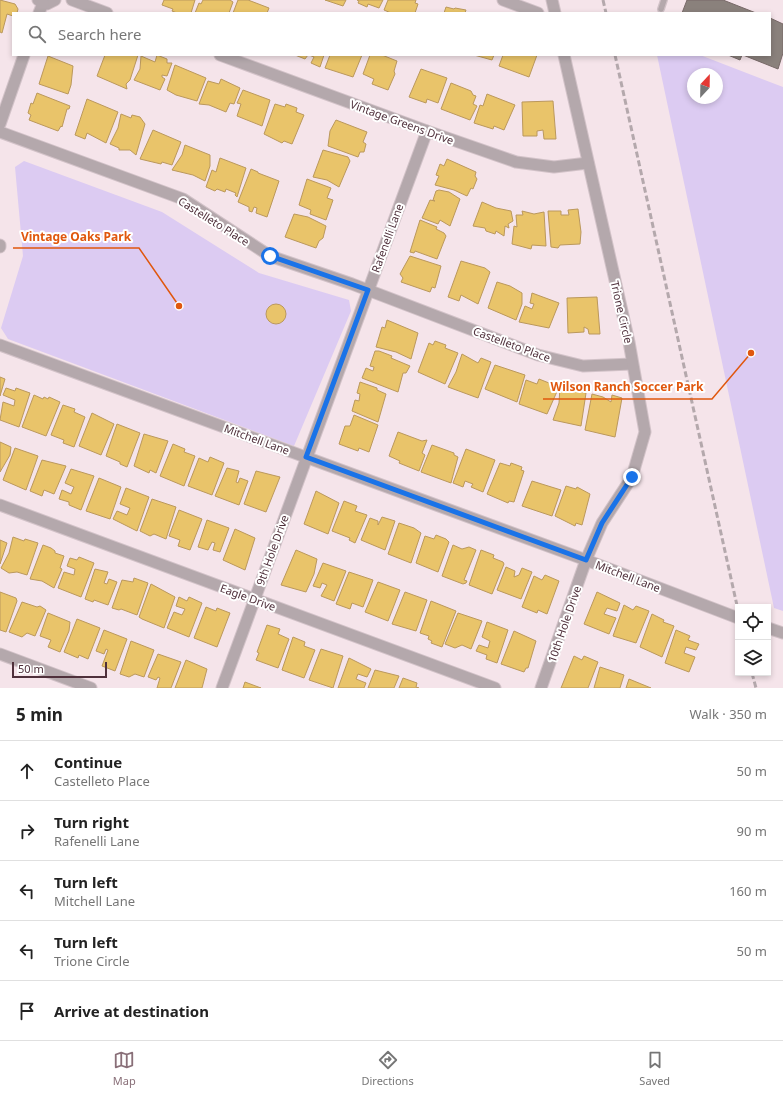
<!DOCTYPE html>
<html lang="en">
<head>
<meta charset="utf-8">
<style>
	body { margin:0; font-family:"Noto Sans",sans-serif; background:#f6f6f6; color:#222 }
	.controls { position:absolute; right:12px; bottom:12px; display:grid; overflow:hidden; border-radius:0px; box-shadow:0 2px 6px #0003 }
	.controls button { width:36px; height:36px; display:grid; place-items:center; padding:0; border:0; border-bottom:1px solid #e0e0e0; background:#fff; color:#222; font:20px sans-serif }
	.compass { position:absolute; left:687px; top:68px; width:36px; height:36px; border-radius:50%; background:#fff; box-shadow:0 2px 6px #0003; rotate:22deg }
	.scale { position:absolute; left:12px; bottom:10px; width:95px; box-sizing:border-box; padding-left:4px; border:2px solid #4f303b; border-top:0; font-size:11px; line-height:14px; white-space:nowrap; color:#4f303b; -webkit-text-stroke:3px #fff; paint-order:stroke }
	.stop { position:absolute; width:12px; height:12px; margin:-9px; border:3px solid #1a73e8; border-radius:50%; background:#fff }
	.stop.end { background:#1a73e8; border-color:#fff; box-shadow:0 1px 4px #0008 }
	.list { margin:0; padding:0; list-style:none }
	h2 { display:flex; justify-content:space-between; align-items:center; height:52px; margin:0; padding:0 16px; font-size:17px }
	h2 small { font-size:13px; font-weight:400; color:#767676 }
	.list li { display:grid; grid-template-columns:26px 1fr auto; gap:12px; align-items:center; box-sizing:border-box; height:60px; padding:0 16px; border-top:1px solid #e0e0e0 }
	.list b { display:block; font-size:15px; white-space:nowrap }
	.list p { margin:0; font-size:13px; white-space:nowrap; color:#767676 }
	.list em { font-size:13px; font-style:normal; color:#767676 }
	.icon { flex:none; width:22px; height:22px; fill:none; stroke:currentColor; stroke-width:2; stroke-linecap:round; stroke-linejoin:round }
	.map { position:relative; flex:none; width:783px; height:688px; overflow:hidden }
	.search { position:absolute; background:#fff; box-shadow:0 2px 6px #0003; left:12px; right:12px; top:12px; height:44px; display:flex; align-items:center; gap:10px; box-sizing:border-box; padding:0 14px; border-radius:0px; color:#767676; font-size:15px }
	.sheet { height:352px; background:#fff }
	nav { display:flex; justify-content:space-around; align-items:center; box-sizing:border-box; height:56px; border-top:1px solid #e0e0e0; background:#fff; font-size:11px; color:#767676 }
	nav a { display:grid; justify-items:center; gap:2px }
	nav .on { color:#896f78 }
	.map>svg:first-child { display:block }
	.green { fill:#dccbf2; fill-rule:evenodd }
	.homes { fill:#e9c46a; stroke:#bb985c }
	.industry { fill:#8a817c; stroke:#786968 }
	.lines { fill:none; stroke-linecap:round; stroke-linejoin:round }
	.service-casing { stroke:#d2c2c8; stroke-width:8 }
	.minor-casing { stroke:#d2c2c8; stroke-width:13 }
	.service { stroke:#b4a8ac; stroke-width:5.5 }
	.minor { stroke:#b4a8ac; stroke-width:11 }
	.rail { stroke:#b4a8ac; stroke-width:3; stroke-dasharray:6 3; stroke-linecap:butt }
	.route { stroke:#1a73e8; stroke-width:5 }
	.labels { text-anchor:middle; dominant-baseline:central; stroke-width:4; stroke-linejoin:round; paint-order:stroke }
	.street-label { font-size:11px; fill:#4f303b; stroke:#fff }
	.leader { fill:none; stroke:#e0570e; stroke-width:1.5 }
	.callout-dot { fill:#e0570e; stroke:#fff; stroke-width:1.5 }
	.callout-label { font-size:12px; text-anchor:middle; font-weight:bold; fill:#e0570e; stroke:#fff; stroke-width:4; stroke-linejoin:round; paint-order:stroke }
</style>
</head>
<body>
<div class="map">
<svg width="783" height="688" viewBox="0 0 783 688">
	<rect width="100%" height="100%" fill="#f5e4ea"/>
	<g class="green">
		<path d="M657 55H700L783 87V611L774 608ZM693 74H717V98H693Z"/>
		<path d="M24 161 162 212 259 273 349 300 351 311 294 446 8 339 1 328 23 256 15 167Z"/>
	</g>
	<g class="homes">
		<path d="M0 0 15 4 18 9 17 13H13V16L7 14 2 33 0 32Z"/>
		<path d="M164 0H195L191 13H177L172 11 173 9 162 5Z"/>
		<path d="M203 0H230L233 2 229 13H195L199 3 201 4Z"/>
		<path d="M238 0H248L269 8 267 13H233Z"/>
		<path d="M325 0H346L343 6Z"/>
		<path d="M357 0H383L379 8 368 4 367 7 358 3 359 1Z"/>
		<path d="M388 0H416L415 3 418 4 415 13H391L384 10Z"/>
		<path d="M446 7 454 9 455 8 466 10 465 13H444Z"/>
		<path d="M105 55H138L130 80 126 84 127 89 97 76Z"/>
		<path d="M157 55 167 59V63H172L167 76 162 75V77L165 79 160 90 134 80 140 69 141 56 155 62Z"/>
		<path d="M295 55H308L305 59Z"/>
		<path d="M309 55H324L320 67 311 63 314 57Z"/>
		<path d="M330 55H362L353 77 325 68Z"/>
		<path d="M370 55H382L397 61 394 71 395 74 388 90 372 84 374 79 363 74Z"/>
		<path d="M474 55H494L492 60Z"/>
		<path d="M503 55H537L529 77 499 66Z"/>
		<path d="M48 56 73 66 71 85 68 94 39 84Z"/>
		<path d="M175 65 206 78 197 101 176 95 167 90Z"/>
		<path d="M421 69 447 78 438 103 427 99 426 103 409 97Z"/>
		<path d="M221 79 240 88 234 104 230 103 226 112 209 105 199 104 208 81 219 84Z"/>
		<path d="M451 83 471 91 473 95 476 96 473 104 477 106 470 120 441 109Z"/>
		<path d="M243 90 270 100 262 126 237 116 241 104 237 103Z"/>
		<path d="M37 93 70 106 69 109H67L62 127 61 126 58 131 29 120 31 115 28 113 31 103 33 104Z"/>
		<path d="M487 94 515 105 504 130 494 126 493 129 474 123 480 105 483 106Z"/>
		<path d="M87 99 118 112 106 143 87 133 85 139 75 135Z"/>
		<path d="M553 101 556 139H544L543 130 537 131V136H523L522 102Z"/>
		<path d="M275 104 285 107 286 104 297 108 296 112 304 115 292 144 284 141 282 143 264 134Z"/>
		<path d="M121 114 131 118 132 115 140 117 145 124 136 155 130 150H119V148L110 144 118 128Z"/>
		<path d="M336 120 367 132 363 142 366 144 364 152H360L358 157 328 146 330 131Z"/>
		<path d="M153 130 181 142 172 165 162 162 161 164 140 159Z"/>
		<path d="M185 145 210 155V166L205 181 193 175 172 170 182 155Z"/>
		<path d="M323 150 348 157 350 161 339 187 327 180 313 177Z"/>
		<path d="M220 158 246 168 237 197 235 195 236 193 226 189 225 192 217 189 215 191 206 187 212 170 216 172Z"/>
		<path d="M447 159 476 172 475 176 477 179 473 189 471 188 467 196 454 190 435 185 439 176 436 175 440 164 444 166Z"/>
		<path d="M251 169 258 172V173L279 181 267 217 256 213 257 208 254 207 252 212 249 211V207L238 202Z"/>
		<path d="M307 179 331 188 327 198 333 200 326 220 310 214 311 210 299 205Z"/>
		<path d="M439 190 449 192 460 199 450 226 440 220 438 224 422 218 430 200 435 201 433 200 436 191Z"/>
		<path d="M482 202 496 208 511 211 513 221 508 224 509 228 505 226 504 236 496 231 495 234 486 231 485 228 473 226Z"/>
		<path d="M578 209 581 232 580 244 560 245 558 248 551 247 548 211H561V215H569L568 210Z"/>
		<path d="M522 211 534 214 544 212 546 246 532 245 531 249 512 244 514 226 517 227 516 215H523Z"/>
		<path d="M294 214 308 217 326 226 323 238 319 241 316 248 285 237Z"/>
		<path d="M420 220 437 227 436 229 444 233 446 236 437 259 415 251 414 253 410 252Z"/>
		<path d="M410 256 441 266 435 288 432 287 430 292 401 282 403 278 400 274Z"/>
		<path d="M461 261 485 268 490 272 478 304 461 295 459 301 448 297Z"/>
		<path d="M497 282 510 286 522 293V304L516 320 488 308Z"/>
		<path d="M532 293 559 303 549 328 519 322 525 306 532 309 534 304 530 303Z"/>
		<path d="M597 297 600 334H589L588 329 584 327V332L568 333 567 298Z"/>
		<circle cx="276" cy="314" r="10"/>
		<path d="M387 320 418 333 411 359 396 352 376 347 382 327 385 328Z"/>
		<path d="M435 341 446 345 445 348 458 353 445 384 418 372 429 343 433 345Z"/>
		<path d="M375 351H379L392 356 391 358 410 366 406 373H403L398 392 362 378 366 368 373 371 374 367 370 366Z"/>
		<path d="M462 354 478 363 481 358 491 362 478 398 448 387 456 372Z"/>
		<path d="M495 365 525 375 517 402 485 389Z"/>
		<path d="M0 377 5 379 0 396Z"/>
		<path d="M539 379 559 387 547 414 519 404 526 380 537 384Z"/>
		<path d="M360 382 377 388V390L386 394 378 422 352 411 355 400 359 401 360 394 357 393Z"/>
		<path d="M567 386 575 388V391L586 393 581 426 553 420 559 403 560 387 566 389Z"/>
		<path d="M6 388 15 391 16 388 30 393 19 427 0 420 3 402 14 406 15 400 3 395Z"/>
		<path d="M592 394 603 397 611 402 612 395 622 398 615 437 585 430Z"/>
		<path d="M34 395 43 399 44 397 48 399 49 397 60 402 46 436 22 427Z"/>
		<path d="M63 405 75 409 74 412 85 417 74 447 63 443 64 440 51 435Z"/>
		<path d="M92 413 114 424 101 455 79 446Z"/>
		<path d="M354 415 378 425 369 452 359 448 358 451 339 444 345 426H350Z"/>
		<path d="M117 424 140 433 127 467 120 464V462L106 456Z"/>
		<path d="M398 432 422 441 427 440 422 453 425 455 419 471 399 463 400 461 389 456Z"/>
		<path d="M144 434 168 441 156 473 150 470 149 473 134 466Z"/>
		<path d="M0 442 11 447 10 455 0 472Z"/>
		<path d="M173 444 185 449 184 452 195 456 184 486 160 476Z"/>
		<path d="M432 445 454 453V455L458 457 451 483 421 472Z"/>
		<path d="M15 448 38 456 26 490 3 480Z"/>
		<path d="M466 449 495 460 483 492 471 487 473 484 465 481 463 487 453 483Z"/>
		<path d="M210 457 224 463 212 495 188 486 199 458 208 462Z"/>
		<path d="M42 460 66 466 54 494 44 490 42 496 30 491Z"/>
		<path d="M500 463 510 466 511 463 522 467 521 470 524 471 514 502 509 501 508 503 487 494Z"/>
		<path d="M227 468 239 471 236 482 238 483 240 478 248 481 239 505 215 496Z"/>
		<path d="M71 469 94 476 81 510 69 505V502L59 499 62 490 71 494 74 487 65 483Z"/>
		<path d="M256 471 280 477 266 512 244 504Z"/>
		<path d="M99 478 121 487 110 519 86 511Z"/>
		<path d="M532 481 561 490 552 516 522 506Z"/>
		<path d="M566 486 576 489 577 487 590 494 582 525 576 523 575 526 555 516Z"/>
		<path d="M126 488 149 497 137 531 113 519 117 511 127 515 130 508 120 504Z"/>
		<path d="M316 491 339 503 328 534 304 524Z"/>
		<path d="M152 499 176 507 166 539 154 534 150 536 140 531Z"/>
		<path d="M344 501 357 506 355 511 367 515 355 543 349 540 350 538 332 531Z"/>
		<path d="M179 510 202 519 190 550 178 546 180 540 169 536Z"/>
		<path d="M382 517 395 521 385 550 361 540 370 518 378 521V525Z"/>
		<path d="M207 520 229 528 220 552 213 550 215 543 212 542 208 550 198 547Z"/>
		<path d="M399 523 414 528 421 533 411 563 388 554Z"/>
		<path d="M235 529 255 538 245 570 223 560Z"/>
		<path d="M436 535 446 539 449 542 438 572 416 563 425 536 434 539Z"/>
		<path d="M13 537 24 541 25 539 38 543 27 575 17 572 9 573 1 568 9 553Z"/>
		<path d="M0 540 7 543 0 564Z"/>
		<path d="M43 545 51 548 55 551V553L64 556 60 568 62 569 54 588 42 581 30 579Z"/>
		<path d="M453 545 462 549 469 547 476 550 464 580 467 581 466 583 463 584 442 576Z"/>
		<path d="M296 550 317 559 314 574 306 592 281 585Z"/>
		<path d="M481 550 494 555 493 558 503 562 504 564 492 594 469 585Z"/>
		<path d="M79 557 94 563 81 597 58 588 64 572 74 575 75 569 67 566 70 558 77 560Z"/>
		<path d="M323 563 346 571 334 601 321 596 327 585 322 583 320 588 313 586Z"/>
		<path d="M506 567 515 571 514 577 519 575 522 568 532 572 521 599 497 590Z"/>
		<path d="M95 569 108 572 104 583 107 584 109 579 117 582 108 605 94 600 93 602 85 599Z"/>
		<path d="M349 572 373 580 363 607 352 603 350 609 336 604Z"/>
		<path d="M545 575 559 581 547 614 538 610 537 613 522 607 534 576 542 580Z"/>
		<path d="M134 578 148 583 137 615 121 609 119 610 112 608 122 580 133 582Z"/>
		<path d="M378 582 400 590 388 621 365 612Z"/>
		<path d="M151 584 175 597 164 628 142 619 139 617Z"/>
		<path d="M0 592 16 598 17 601 6 632 0 630Z"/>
		<path d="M405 592 427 600 416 631 392 624Z"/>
		<path d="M597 592 620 603 617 611 607 608 604 614 616 618 609 634 584 624Z"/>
		<path d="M179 597 187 601 189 597 202 603 189 637 167 628 174 612 182 615 185 609 176 606Z"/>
		<path d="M431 601 456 611 442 647 431 643 432 641 428 639 429 636 420 633Z"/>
		<path d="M22 602 37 607 40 606 46 610 35 636 27 633 22 637 9 632Z"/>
		<path d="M624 605 633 610 636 606 649 611 636 643 613 636Z"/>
		<path d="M206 607 216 611 217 608 230 613 217 647 194 638Z"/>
		<path d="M48 613 70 622 69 631 60 652 48 647 51 640 40 636Z"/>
		<path d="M458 613 482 621 471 649 462 645 455 648 445 644Z"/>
		<path d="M652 614 664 620 663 622 674 626 662 657 640 647Z"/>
		<path d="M77 619 100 628 88 659 79 655 78 658 64 652Z"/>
		<path d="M487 622 508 630 497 663 486 659 487 655 476 651 479 645 488 648 490 641 482 637Z"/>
		<path d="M267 625 280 629 278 634 289 639 278 668 256 660 259 653 257 652Z"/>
		<path d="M104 630 127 639 115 671 102 666 108 650 106 649 104 654 96 651Z"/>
		<path d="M676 630 690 636 688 640 699 644 696 650 686 647 684 653 695 657 689 672 665 663Z"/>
		<path d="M514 631 536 641 528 668H526L524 672 501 664Z"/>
		<path d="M293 637 305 642 304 646 315 650 304 678 282 670Z"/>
		<path d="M131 641 154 650 144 677 135 674 129 677 120 674Z"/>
		<path d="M321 649 343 656 333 688 309 680Z"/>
		<path d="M158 654 181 662 171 688H157L160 678 158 677 156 680 148 677Z"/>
		<path d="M574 656 582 660 584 656 598 662 588 688H561Z"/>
		<path d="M349 658 371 669 367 677 358 674 356 679 366 683 364 688H338Z"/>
		<path d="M186 660 207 669 202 688H175Z"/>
		<path d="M600 667 624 675 620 688H594Z"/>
		<path d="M375 670 399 676 394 688H368Z"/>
		<path d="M403 678 417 683 416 687 419 688H399Z"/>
		<path d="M629 679 651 688H626Z"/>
		<path d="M245 682 261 688H243Z"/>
	</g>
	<g class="industry">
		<path d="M687 0H723L756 13H682Z"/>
		<path d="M770 18 783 24V53L778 69 743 55H770Z"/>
		<path d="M728 55H742L740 60Z"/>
	</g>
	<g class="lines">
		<g class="service-casing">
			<path id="service" d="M661 9 664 0"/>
		</g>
		<g class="minor-casing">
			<g id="minor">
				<path d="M38 0 47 4 55 0"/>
				<path d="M72 0 107 13"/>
				<path d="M503 0 538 13"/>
				<path d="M552 0 555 13"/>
				<path d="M39 13 43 3"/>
				<path d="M220 55 427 131 516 162 554 167 588 163"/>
				<path d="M0 124 24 55"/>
				<path d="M0 132 183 199 270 256 352 284 538 355 583 366 632 364"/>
				<path d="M0 245V247"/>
				<path d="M0 345 586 560 738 618"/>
				<path d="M0 505 495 688"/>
				<path d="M768 628 783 633"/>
				<path d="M0 654 91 688"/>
				<path d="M222 688 427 131"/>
				<path d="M541 688 586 560 602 523 632 477 645 432 629 342 564 55"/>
			</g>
		</g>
		<use href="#service" class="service"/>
		<use href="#minor" class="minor"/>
		<g class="rail">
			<path d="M603 0 606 13"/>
			<path d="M615 55 738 610"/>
			<path d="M752 673 756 688"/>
		</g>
	</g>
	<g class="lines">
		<path class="route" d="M270 256 368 290 306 457 586 560 602 523 632 477"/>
	</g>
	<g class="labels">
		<g class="street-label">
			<text transform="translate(402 122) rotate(20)">Vintage Greens Drive</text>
			<text transform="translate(214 221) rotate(32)">Castelleto Place</text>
			<text transform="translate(387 238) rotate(-70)">Rafenelli Lane</text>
			<text transform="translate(622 312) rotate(77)">Trione Circle</text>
			<text transform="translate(512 344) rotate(20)">Castelleto Place</text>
			<text transform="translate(257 439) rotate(20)">Mitchell Lane</text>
			<text transform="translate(272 550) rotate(-70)">9th Hole Drive</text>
			<text transform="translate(628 576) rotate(21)">Mitchell Lane</text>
			<text transform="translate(248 597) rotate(20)">Eagle Drive</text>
			<text transform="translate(564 624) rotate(-71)">10th Hole Drive</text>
		</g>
	</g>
	<path class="leader" d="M179 306L139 248H13M751 353L712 399H543"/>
	<g class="callout-dot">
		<circle cx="179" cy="306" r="4"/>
		<circle cx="751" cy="353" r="4"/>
	</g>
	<g class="callout-label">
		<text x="76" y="241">Vintage Oaks Park</text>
		<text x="627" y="391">Wilson Ranch Soccer Park</text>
	</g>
</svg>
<div class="controls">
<button><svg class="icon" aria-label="locate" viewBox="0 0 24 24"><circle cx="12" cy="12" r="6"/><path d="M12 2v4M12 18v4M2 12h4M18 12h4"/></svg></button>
<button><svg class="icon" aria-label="layers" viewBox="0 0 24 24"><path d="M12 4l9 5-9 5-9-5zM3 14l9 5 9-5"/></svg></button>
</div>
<svg class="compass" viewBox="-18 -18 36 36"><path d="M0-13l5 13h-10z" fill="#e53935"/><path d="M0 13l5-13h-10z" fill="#767676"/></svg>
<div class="scale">50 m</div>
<div class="stop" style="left:270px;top:256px"></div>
<div class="stop end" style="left:632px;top:477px"></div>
<div class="search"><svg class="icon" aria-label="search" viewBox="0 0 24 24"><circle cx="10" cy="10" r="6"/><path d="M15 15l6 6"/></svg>Search here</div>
</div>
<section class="sheet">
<h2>5 min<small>Walk · 350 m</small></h2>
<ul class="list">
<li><svg class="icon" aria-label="ahead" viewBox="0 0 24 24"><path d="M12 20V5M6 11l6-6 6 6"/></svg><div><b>Continue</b><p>Castelleto Place</p></div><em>50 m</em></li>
<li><svg class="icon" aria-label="right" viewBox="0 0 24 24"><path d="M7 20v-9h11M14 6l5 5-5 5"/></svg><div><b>Turn right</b><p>Rafenelli Lane</p></div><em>90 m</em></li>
<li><svg class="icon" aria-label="left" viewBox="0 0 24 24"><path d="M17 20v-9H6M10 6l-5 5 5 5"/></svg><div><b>Turn left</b><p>Mitchell Lane</p></div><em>160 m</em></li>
<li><svg class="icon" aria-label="left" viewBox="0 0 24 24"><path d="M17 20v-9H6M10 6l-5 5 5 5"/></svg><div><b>Turn left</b><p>Trione Circle</p></div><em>50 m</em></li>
<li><svg class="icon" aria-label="arrive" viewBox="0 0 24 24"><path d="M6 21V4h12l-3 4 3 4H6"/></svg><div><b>Arrive at destination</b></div></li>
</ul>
</section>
<nav>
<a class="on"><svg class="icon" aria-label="map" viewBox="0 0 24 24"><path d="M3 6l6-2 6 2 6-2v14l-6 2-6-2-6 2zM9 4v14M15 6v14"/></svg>Map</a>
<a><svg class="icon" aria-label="directions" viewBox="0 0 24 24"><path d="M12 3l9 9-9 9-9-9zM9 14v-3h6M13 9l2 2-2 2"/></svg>Directions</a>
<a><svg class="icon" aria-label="saved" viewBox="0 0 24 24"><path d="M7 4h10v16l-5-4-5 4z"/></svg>Saved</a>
</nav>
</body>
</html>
